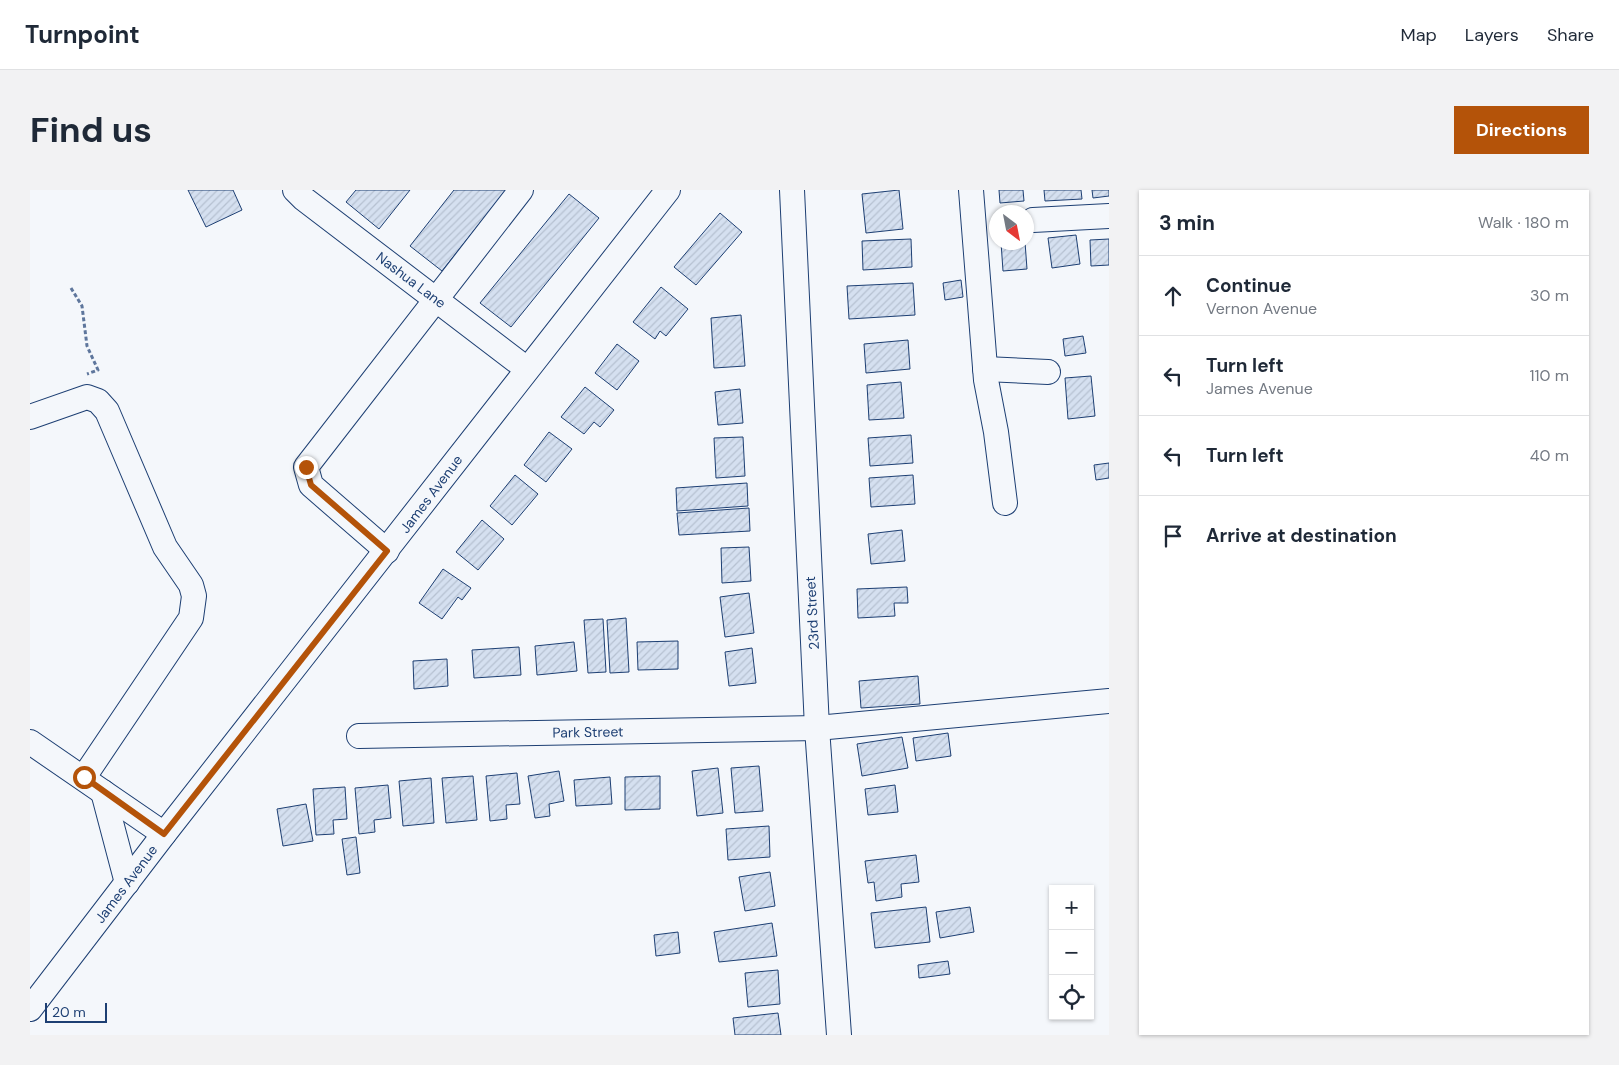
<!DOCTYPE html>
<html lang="en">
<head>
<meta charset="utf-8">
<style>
	body { margin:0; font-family:"DM Sans",sans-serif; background:#f2f2f3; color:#1f2937 }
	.controls { position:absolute; right:15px; bottom:15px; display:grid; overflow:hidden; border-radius:0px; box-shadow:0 1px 4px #0004 }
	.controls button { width:45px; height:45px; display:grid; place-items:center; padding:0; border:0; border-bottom:1px solid #e0e1e3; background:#fff; color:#1f2937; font:25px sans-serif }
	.compass { position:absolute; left:959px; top:15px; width:45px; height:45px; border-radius:50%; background:#fff; box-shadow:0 1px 4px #0004; rotate:148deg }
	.scale { position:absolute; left:15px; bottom:12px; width:62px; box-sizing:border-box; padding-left:5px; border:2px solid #1d3f73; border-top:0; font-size:14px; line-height:18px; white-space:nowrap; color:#1d3f73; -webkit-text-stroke:4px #f4f7fb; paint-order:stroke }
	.stop { position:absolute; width:15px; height:15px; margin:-11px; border:4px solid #b45309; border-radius:50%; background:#fff }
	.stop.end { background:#b45309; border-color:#fff; box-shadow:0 1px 5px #0008 }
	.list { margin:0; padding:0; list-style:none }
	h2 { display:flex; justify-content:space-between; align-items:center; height:65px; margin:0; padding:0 20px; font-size:21px }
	h2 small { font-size:16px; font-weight:400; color:#747a83 }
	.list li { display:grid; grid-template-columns:32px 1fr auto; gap:15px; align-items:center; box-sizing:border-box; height:80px; padding:0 20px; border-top:1px solid #e0e1e3 }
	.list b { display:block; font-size:19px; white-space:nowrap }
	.list p { margin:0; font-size:16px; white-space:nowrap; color:#747a83 }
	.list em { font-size:16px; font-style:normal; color:#747a83 }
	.icon { flex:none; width:28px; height:28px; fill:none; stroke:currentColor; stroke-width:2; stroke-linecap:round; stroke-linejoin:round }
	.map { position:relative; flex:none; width:1079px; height:845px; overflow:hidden; border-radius:0px }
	header { display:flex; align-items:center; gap:30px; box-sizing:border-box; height:70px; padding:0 25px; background:#fff; border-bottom:1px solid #e0e1e3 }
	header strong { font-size:24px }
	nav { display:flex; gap:28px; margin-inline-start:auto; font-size:18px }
	.intro { display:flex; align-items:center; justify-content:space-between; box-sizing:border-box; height:120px; padding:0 30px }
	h1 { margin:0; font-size:35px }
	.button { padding:12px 22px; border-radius:0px; background:#b45309; color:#fff; font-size:18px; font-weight:700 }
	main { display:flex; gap:30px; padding:0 30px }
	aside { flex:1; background:#fff; border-radius:0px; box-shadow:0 1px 4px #0004 }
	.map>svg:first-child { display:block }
	.building { fill:url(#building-hatch); stroke:#1d3f73 }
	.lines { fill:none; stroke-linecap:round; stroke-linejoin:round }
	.minor-casing { stroke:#1d3f73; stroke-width:26 }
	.path { stroke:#5e769c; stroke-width:3; stroke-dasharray:4 2.5; stroke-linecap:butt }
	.minor { stroke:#f4f7fb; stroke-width:24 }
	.route { stroke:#b45309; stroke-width:6 }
	.labels { text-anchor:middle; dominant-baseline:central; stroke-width:4; stroke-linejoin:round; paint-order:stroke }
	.street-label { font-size:14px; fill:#1d3f73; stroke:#f4f7fb }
</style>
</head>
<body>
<header>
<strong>Turnpoint</strong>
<nav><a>Map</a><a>Layers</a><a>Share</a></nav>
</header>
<div class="intro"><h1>Find us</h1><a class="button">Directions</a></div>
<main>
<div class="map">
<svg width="1079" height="845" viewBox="0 0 1079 845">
	<defs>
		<pattern id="building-hatch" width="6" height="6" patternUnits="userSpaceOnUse" patternTransform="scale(1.25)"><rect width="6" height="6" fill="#d5e0f0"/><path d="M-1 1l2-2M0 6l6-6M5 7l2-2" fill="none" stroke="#b6c1d1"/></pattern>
	</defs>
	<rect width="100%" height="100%" fill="#f4f7fb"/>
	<g class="building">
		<path d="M158 0H203L212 20 176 37Z"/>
		<path d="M326 0H380L349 39 316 12Z"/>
		<path d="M424 0H476L412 81 380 56Z"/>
		<path d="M869 0 873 39 836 43 832 4Z"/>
		<path d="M969 0H993L994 11 970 13Z"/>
		<path d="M1014 0H1051L1052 9 1015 11Z"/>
		<path d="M1062 0H1079V6L1063 8Z"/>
		<path d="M539 4 569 28 481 137 450 113Z"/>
		<path d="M690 23 712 42 666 95 644 77Z"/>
		<path d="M1046 45 1050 74 1022 78 1018 48Z"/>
		<path d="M881 49 882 77 833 80 832 51Z"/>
		<path d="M1079 49V75L1061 76 1060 50Z"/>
		<path d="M971 52H995L997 79 973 81Z"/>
		<path d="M931 90 933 107 915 110 913 93Z"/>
		<path d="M883 93 885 125 819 129 817 96Z"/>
		<path d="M631 97 658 119 636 146 630 141 625 149 603 132Z"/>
		<path d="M711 125 715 176 684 178 681 128Z"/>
		<path d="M1053 146 1056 163 1035 166 1033 149Z"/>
		<path d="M878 150 880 179 836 183 834 154Z"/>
		<path d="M587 154 609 171 587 200 565 183Z"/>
		<path d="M1061 186 1065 226 1038 229 1035 188Z"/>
		<path d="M871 192 874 228 839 230 837 195Z"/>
		<path d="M555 197 584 220 570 237 564 232 554 244 531 227Z"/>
		<path d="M710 199 713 233 688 235 685 202Z"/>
		<path d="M519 242 542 259 516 292 494 275Z"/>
		<path d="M881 245 883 273 840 276 838 248Z"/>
		<path d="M713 247 715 286 686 288 684 248Z"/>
		<path d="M1079 273V288L1066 290 1064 275Z"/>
		<path d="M485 285 508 304 482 335 460 316Z"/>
		<path d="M883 285 885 314 841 317 839 288Z"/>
		<path d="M717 293 718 316 647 321 646 298Z"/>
		<path d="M719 318 720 341 649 345 647 323Z"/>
		<path d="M452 330 474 349 448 380 426 362Z"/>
		<path d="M872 340 875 371 841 374 838 344Z"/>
		<path d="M719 357 721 391 692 393 691 358Z"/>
		<path d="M413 379 441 398 432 410 428 407 412 429 389 413Z"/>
		<path d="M877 397 878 413H864L865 426 828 428 827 399Z"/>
		<path d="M719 403 724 443 695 447 690 407Z"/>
		<path d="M596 428 599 482 580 483 577 430Z"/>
		<path d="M573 429 576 482 558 483 554 430Z"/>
		<path d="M648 451V479L608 480 607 452Z"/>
		<path d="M544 452 547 481 507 485 505 456Z"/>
		<path d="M489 457 491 485 444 488 442 460Z"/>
		<path d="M722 458 726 493 699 496 695 462Z"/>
		<path d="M417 469 418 496 384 499 383 471Z"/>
		<path d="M888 486 890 514 831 518 829 491Z"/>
		<path d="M918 543 921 566 886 571 883 548Z"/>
		<path d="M872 547 878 578 832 586 827 554Z"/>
		<path d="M729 576 733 621 705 623 701 578Z"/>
		<path d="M688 578 693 623 667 626 662 581Z"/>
		<path d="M529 581 534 611 519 614 520 626 505 628 498 586Z"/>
		<path d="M487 583 490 614 476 615 477 629 460 631 456 586Z"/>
		<path d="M443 586 447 630 416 633 412 588Z"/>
		<path d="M630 586V619L595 620V587Z"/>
		<path d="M580 587 582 614 546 616 544 590Z"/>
		<path d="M401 588 404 633 373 636 369 591Z"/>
		<path d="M358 595 361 628 344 630 345 642 329 644 325 598Z"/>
		<path d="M865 595 868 622 838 625 835 599Z"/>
		<path d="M315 597 317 629 303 630 304 644 286 645 283 599Z"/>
		<path d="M276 614 283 651 253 656 247 619Z"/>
		<path d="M739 636 740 667 698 670 696 639Z"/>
		<path d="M326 647 330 683 317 685 312 649Z"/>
		<path d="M886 665 889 692 871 694 872 707 846 711 844 692 838 693 835 671Z"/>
		<path d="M740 682 745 716 715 721 709 687Z"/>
		<path d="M896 717 900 752 845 758 841 723Z"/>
		<path d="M940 717 944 742 910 748 906 722Z"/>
		<path d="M742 733 747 766 689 772 684 742Z"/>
		<path d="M648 742 650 763 626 766 624 745Z"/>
		<path d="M918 771 920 784 889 788 888 775Z"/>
		<path d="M748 780 750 814 718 817 715 783Z"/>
		<path d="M748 823 751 845H705L703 828Z"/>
	</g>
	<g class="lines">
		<g class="minor-casing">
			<g id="minor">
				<path d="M265 0 274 9 497 179"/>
				<path d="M762 0 787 538 809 845"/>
				<path d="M941 0 956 190 966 242 975 313"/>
				<path d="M1003 30 1079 26"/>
				<path d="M955 179 1018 182"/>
				<path d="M0 227 57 207 68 211 77 221 135 357 161 395 164 406 161 428 54 587"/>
				<path d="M357 361 281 295 276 277 491 0"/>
				<path d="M329 546 787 538 1079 511"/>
				<path d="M0 552 134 644"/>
				<path d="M73 602 97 693"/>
				<path d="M0 819 134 644 638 0"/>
			</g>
		</g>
		<path class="path" d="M41 98 52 116 57 156 68 180 57 184"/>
		<use href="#minor" class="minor"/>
	</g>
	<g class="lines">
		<path class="route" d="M54 587 134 644 357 361 281 295 276 277"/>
	</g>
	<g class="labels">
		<g class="street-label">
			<text transform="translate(381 90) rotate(37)">Nashua Lane</text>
			<text transform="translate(401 304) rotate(-53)">James Avenue</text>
			<text transform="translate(782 423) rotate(-93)">23rd Street</text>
			<text transform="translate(558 542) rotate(-1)">Park Street</text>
			<text transform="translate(96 694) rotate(-53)">James Avenue</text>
		</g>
	</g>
</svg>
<div class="controls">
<button>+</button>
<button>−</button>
<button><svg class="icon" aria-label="locate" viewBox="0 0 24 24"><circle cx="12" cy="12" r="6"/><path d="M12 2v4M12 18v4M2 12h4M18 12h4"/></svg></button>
</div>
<svg class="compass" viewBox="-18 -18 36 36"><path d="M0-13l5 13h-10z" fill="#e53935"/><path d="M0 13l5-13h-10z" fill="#747a83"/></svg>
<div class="scale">20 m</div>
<div class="stop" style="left:54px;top:587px"></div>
<div class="stop end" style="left:276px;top:277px"></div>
</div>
<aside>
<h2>3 min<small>Walk · 180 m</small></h2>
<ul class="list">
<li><svg class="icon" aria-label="ahead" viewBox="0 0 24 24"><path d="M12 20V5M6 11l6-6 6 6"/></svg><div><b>Continue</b><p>Vernon Avenue</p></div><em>30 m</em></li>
<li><svg class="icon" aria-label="left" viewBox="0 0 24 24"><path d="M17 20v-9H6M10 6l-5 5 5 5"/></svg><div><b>Turn left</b><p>James Avenue</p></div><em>110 m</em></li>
<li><svg class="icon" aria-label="left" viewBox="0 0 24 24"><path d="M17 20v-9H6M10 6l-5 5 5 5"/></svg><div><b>Turn left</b></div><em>40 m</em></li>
<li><svg class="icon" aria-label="arrive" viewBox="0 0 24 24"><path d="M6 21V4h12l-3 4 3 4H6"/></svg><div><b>Arrive at destination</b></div></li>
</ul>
</aside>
</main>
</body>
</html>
